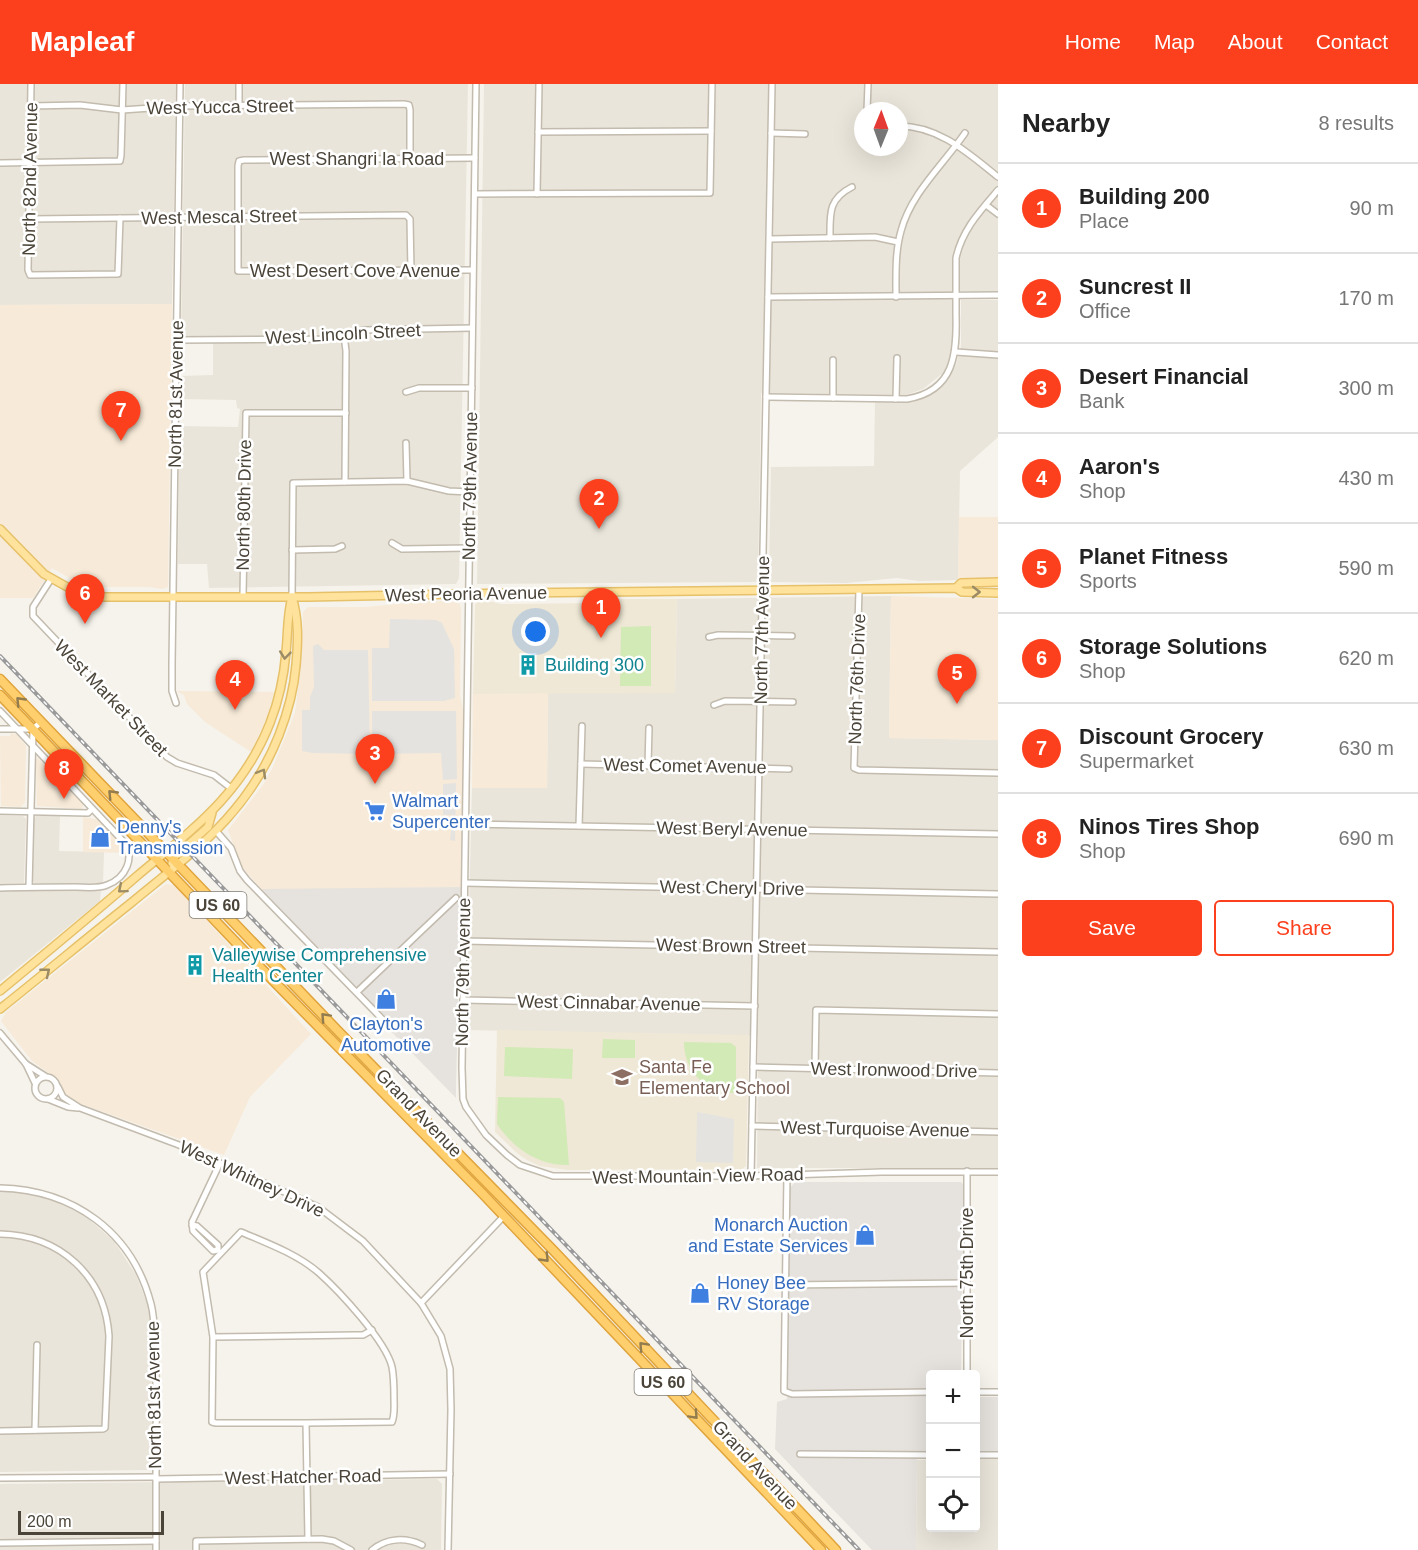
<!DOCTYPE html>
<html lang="en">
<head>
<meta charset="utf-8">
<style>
	body { margin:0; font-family:Helvetica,sans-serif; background:#f6f6f6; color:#222 }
	.controls { position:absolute; right:18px; bottom:18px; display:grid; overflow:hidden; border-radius:6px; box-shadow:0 6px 24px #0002 }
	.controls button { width:54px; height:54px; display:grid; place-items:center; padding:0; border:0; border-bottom:2px solid #e0e0e0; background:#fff; color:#222; font:30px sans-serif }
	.compass { position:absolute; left:854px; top:18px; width:54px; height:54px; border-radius:50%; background:#fff; box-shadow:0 6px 24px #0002; rotate:1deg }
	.scale { position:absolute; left:18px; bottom:15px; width:146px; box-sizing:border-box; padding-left:6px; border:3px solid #4b4439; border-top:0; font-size:16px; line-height:21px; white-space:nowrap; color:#4b4439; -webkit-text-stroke:4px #fff; paint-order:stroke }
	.you { position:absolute; left:536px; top:548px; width:21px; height:21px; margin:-15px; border:4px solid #fff; border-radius:50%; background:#1a73e8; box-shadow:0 0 0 9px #1a73e833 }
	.badge { display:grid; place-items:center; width:39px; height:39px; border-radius:50%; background:#fc3f1d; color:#fff; font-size:20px; font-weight:700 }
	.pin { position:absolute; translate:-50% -50px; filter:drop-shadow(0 2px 3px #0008) }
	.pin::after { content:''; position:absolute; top:32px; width:21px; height:18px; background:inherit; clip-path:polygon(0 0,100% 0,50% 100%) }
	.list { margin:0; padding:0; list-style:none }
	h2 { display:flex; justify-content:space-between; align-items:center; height:78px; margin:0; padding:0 24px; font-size:26px }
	h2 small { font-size:20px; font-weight:400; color:#767676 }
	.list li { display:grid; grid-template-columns:39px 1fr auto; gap:18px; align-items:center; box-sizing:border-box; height:90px; padding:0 24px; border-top:2px solid #e0e0e0 }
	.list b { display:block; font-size:22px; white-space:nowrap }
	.list p { margin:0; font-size:20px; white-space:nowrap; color:#767676 }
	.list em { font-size:20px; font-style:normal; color:#767676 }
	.actions { display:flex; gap:12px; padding:18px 24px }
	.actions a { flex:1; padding:14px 0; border:2px solid #fc3f1d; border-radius:6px; text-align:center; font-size:21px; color:#fc3f1d }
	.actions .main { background:#fc3f1d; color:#fff }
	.icon { flex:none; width:33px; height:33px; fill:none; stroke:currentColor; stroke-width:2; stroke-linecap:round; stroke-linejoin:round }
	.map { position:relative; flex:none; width:998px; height:1466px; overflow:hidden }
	header { display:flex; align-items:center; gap:36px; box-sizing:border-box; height:84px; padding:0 30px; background:#fc3f1d; color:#fff }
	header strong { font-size:28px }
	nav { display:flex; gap:33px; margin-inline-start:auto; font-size:21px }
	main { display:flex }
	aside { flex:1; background:#fff }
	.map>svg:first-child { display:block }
	.residential { fill:#eae5da; fill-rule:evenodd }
	.commercial { fill:#f7ead8 }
	.industrial { fill:#e6e2dd }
	.education { fill:#efe8d6 }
	.green { fill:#d2eab5 }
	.parking { fill:#e5e3e0 }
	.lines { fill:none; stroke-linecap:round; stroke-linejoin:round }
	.minor-casing { stroke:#c2bbae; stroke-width:8 }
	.major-casing { stroke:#e6c16a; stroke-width:10 }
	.highway-casing { stroke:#e0a43c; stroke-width:11 }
	.minor { stroke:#fff; stroke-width:5 }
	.major { stroke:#ffe39c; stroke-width:7 }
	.highway { stroke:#ffcf6e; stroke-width:8 }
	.rail-casing { stroke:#9a9a9a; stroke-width:4 }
	.rail { stroke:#fff; stroke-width:1.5; stroke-dasharray:4.5; stroke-linecap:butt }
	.oneway { stroke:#9c8c66 }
	.oneway2 { stroke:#937c4e }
	.labels { text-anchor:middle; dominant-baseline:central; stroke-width:5; stroke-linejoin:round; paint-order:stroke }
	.shield { fill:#fff; stroke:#817c74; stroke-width:1.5 }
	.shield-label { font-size:16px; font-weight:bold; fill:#4b4439 }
	.street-label { font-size:18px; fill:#4b4439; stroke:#fff }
	.culture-label { font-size:18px; fill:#0d838f; stroke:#fff; text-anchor:start }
	.shop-label { font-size:18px; fill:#366cbe; stroke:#fff; text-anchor:start }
	.education-label { font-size:18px; fill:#785e54; stroke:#fff; text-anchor:start }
</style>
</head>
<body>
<header>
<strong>Mapleaf</strong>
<nav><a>Home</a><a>Map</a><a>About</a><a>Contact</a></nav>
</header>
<main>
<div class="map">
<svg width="998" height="1466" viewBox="0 0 998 1466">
	<rect width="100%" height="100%" fill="#f6f3ec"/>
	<g class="residential">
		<path d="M0 0H176L172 220 0 221Z"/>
		<path d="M185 0H468L459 494 456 500 209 504 207 480H178L179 342 238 343 240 325 237 324 236 316 181 315V292L213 291V253L181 252Z"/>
		<path d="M484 0H998V207H952L953 264 950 276 943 289 923 305 906 311 761 309 758 494 756 498 477 500ZM863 27H899V63H863Z"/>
		<path d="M961 216H998V353L960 387 958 496 919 497 897 494 846 499 771 498 769 493 771 383 874 382 875 318H903L920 316 935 307 947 296 956 281 961 262Z"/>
		<path d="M891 512 889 654 998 656V1084H757L758 952 466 946 472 704H547L548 609H675L677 515Z"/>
		<path d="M0 731 23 732 26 735 24 799 0 800Z"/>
		<path d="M36 732H60L59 767 104 768 103 800 34 799 32 794 33 736Z"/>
		<path d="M101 806 100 817 0 898V807Z"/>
		<path d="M0 1107 27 1108 44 1113 70 1123 84 1131 114 1157 136 1191 148 1222 152 1250 151 1269 154 1292 152 1381 147 1386 0 1388Z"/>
		<path d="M976 1375H998V1466H916L917 1376H930V1444H976Z"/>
		<path d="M437 1395 442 1400 441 1466H0V1400Z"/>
	</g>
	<g class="commercial">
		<path d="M172 220 168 503 162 505 149 503H101L75 497 52 484 33 514H0V221Z"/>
		<path d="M959 433H998V493L958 496Z"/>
		<path d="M891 512 998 515V656L889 654Z"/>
		<path d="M428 517H455L459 519 461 524 460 611 464 630 461 803 262 806 242 783 228 746 263 701 272 685 295 629 301 580 303 528 308 523H366Z"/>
		<path d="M176 607 274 608 267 633 251 668 205 638 187 620 184 611Z"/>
		<path d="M548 609 547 704H472L473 610Z"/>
		<path d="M11 649 17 651 26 662 25 718 21 723 1 722 0 652H10Z"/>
		<path d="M38 674 83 720 82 725 37 722 36 676Z"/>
		<path d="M83 733 100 736 124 761 128 769 83 768Z"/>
		<path d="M166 800 173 801 179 806 311 950 250 1013 224 1071 70 1016 49 989 32 977 1 937 6 928Z"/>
	</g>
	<g class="industrial">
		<path d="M461 803 456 1002V1014L257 810 263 805Z"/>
		<path d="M795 1098H961L964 1101 961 1290H930V1368H917L916 1466H872L775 1365 777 1318 787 1315 790 1104Z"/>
		<path d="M998 1313V1367H976V1313Z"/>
	</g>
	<g class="education">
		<path d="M610 515H677L675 609 473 610 475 521 477 517 484 516 501 520 593 519Z"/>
		<path d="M497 946 749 951 746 1082 742 1085 567 1086 540 1082 527 1076 518 1070 495 1048Z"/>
	</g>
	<g class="green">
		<path d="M651 542V602H620L621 543Z"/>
		<path d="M603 955 635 956V974H602Z"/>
		<path d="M684 958 731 959 736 963V1009C706 1009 684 988 684 958Z"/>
		<path d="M505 963 573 965 572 995 504 992Z"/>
		<path d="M498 1013 560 1014 564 1018 569 1081C539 1082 514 1065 497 1040Z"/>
	</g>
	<g class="parking">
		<path d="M390 535 436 536 442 539 454 565 455 614 444 617H372V564H389Z"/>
		<path d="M318 560 324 566H368L370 670 313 669 302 667V626H310V613L314 603 313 562Z"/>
		<path d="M372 627H456L457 695 443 696 441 669 372 670Z"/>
		<path d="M456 699 455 757 450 756 453 731H443V700Z"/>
		<path d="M697 1028 734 1035 733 1079 696 1078Z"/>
	</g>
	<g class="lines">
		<g class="minor-casing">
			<g id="minor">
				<path d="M31 0 28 186 30 191 118 190 120 134"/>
				<path d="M476 0 462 984 463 1015 466 1023 486 1051 507 1071 520 1081 553 1092H751L882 1088H998"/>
				<path d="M239 21V0"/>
				<path d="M31 22 80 21 122 26 180 22 404 20 409 21 410 26V75"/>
				<path d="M867 27 868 0"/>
				<path d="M899 42C939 42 968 69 998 93"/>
				<path d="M538 48 711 47"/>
				<path d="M771 49 805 50"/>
				<path d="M0 79 120 77 121 71 123 0"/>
				<path d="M475 110 710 109 712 0"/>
				<path d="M537 110 539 0"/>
				<path d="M986 121 998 130"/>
				<path d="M29 135 406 131 410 135 411 187"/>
				<path d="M830 154C830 130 828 115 852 103"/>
				<path d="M770 155 875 153 898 158"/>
				<path d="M473 186 238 187V82L239 77 244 76 475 74"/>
				<path d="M768 213 998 211"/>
				<path d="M896 213C896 191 895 168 901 147 911 109 943 81 965 49"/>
				<path d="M344 251 346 267 345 398"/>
				<path d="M177 256 325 255 365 246 472 244"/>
				<path d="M956 268 998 271"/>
				<path d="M406 308 419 304H472"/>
				<path d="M766 313 907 315C955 307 957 269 956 230 956 211 956 193 956 174 962 146 980 127 998 106"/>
				<path d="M833 314V276"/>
				<path d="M896 315 897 274"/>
				<path d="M406 359 407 397"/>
				<path d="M392 459 402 465 469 464"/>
				<path d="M292 466 335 465 342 462"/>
				<path d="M51 495 33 523V532L167 673 177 679 214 691 232 705"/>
				<path d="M859 505 854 684 859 686 998 689"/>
				<path d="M243 513 246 329H346"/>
				<path d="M292 513 293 399 407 397 449 407 470 408"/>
				<path d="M709 553 718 551 792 552"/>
				<path d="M176 619 172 607V581L180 0"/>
				<path d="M714 621 725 617 793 618"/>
				<path d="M0 627 123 757C136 773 126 794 107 801 98 805 85 803 75 803 50 803 25 803 0 804"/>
				<path d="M0 645H33L41 638"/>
				<path d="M581 680 789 685"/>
				<path d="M648 682 649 644"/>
				<path d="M0 727 88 729 92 725"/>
				<path d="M466 740 998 750"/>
				<path d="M579 742 582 642"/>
				<path d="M216 747 231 764 240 787 247 796 390 943"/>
				<path d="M465 799 998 810"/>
				<path d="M29 803 33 646"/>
				<path d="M464 857 998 868"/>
				<path d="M357 908 456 814"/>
				<path d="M463 916 755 922"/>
				<path d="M0 949 26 980 35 999"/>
				<path d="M26 980 45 992"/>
				<path d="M753 983 998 989"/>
				<path d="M815 985 816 926 998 930"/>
				<circle cx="46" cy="1004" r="11"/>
				<path d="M58 1003 63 1013 80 1024 179 1061 318 1123 363 1157 421 1219 441 1252 450 1285 451 1326 448 1466"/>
				<path d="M48 1015 68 1023 78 1024"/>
				<path d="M752 1042 998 1048"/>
				<path d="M787 1091 784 1307 792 1310 930 1308"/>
				<path d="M751 1092 772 0"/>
				<path d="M0 1104C73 1106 132 1147 151 1220 155 1235 154 1250 155 1265 156 1293 157 1320 156 1347 156 1387 156 1426 156 1466"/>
				<path d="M192 1141 197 1142 218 1161V1166L213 1167 193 1147 192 1138 220 1079"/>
				<path d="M0 1150C60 1151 105 1192 109 1252L105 1344 103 1345 0 1347"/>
				<path d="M784 1201 967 1199"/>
				<path d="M421 1219 504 1132"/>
				<path d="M213 1253 355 1251H363L372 1246"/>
				<path d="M967 1290V1087"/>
				<path d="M976 1308H998"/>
				<path d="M306 1339 392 1338C395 1330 394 1323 394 1315 394 1304 394 1293 392 1283 386 1257 339 1207 319 1189 297 1170 267 1159 241 1148L203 1188 213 1253 212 1338 216 1339H306L308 1455"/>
				<path d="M35 1346 37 1261"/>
				<path d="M800 1370 930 1371"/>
				<path d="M976 1371H998"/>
				<path d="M0 1394 156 1393"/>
				<path d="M156 1395 450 1390"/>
				<path d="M0 1459 156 1457"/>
				<path d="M196 1466V1457L322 1455 334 1457 351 1466"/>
				<path d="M372 1466C387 1454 405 1453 422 1461"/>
			</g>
		</g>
		<g class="major-casing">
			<g id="major">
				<path d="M0 445 44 490 69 504 104 513H308L512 509 956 504 962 508 998 509"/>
				<path d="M956 504 961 499 998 498"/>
				<path d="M172 779 173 774 208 743 212 729"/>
				<path d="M0 907C46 869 92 831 137 792 193 745 242 710 270 639 279 616 284 592 286 568 288 549 287 531 292 513"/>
				<path d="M0 925C44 890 87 854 131 819 194 767 248 730 279 651 288 628 294 605 296 581 298 558 299 535 292 513"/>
			</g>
		</g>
		<g class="highway-casing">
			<g id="highway">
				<path d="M0 595 338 947 553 1166 836 1466"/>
				<path d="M0 611 247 870 482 1109 821 1466"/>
			</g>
		</g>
		<use href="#minor" class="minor"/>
		<use href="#major" class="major"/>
		<use href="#highway" class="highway"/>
		<g class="rail-casing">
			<path id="rail" d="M0 572 859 1466"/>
		</g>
		<use href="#rail" class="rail"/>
	</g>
	<defs><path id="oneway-chevron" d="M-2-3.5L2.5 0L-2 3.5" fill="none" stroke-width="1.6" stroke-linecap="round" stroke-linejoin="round" transform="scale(1.5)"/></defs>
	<g class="oneway">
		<use href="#oneway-chevron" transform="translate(976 508)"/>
		<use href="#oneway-chevron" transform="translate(285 571) rotate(96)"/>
		<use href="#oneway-chevron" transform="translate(262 689) rotate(-60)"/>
		<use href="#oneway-chevron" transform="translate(122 805) rotate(140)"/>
		<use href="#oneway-chevron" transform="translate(46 888) rotate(-39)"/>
	</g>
	<g class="oneway2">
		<use href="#oneway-chevron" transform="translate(20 617) rotate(-134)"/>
		<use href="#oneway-chevron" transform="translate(112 710) rotate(-134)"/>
		<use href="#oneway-chevron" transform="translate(325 933) rotate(-133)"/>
		<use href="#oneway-chevron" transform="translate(545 1174) rotate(46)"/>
		<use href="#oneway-chevron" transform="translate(643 1262) rotate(-133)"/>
		<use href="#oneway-chevron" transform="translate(694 1331) rotate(47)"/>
	</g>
	<defs>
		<g id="building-bare" transform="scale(1.62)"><path d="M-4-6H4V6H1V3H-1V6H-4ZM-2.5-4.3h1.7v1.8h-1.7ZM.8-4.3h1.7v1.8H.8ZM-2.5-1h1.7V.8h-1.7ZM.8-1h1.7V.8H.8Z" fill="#0f9aa8" stroke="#fff" stroke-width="2.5" paint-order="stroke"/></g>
		<g id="supermarket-bare" transform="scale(1.62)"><path d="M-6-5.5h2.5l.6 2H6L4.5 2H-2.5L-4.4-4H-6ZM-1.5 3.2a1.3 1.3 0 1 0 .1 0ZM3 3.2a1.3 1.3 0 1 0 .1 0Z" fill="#3f7fe0" stroke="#fff" stroke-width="2.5" paint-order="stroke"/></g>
		<g id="shop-bare" transform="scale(1.62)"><path d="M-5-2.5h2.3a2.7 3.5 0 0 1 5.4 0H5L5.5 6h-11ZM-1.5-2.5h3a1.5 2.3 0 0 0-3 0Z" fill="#3f7fe0" stroke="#fff" stroke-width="2.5" paint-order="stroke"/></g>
		<g id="school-bare" transform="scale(1.62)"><path d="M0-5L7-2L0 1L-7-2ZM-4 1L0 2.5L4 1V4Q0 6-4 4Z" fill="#8d6e63" stroke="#fff" stroke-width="2.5" paint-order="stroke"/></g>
	</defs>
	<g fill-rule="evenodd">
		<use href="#building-bare" x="528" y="581"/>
		<use href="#supermarket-bare" x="375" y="727"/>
		<use href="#shop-bare" x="100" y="753"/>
		<use href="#building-bare" x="195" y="881"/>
		<use href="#shop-bare" x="386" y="915"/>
		<use href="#school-bare" x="622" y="993"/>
		<use href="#shop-bare" x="865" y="1151"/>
		<use href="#shop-bare" x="700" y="1209"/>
	</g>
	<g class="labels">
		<g class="shield">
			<rect x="189.5" y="808" width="57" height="26" rx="4.5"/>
			<rect x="634.5" y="1285" width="57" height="26" rx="4.5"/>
		</g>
		<g class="shield-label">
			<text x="218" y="821">US 60</text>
			<text x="663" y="1298">US 60</text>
		</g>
		<g class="street-label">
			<text transform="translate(220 23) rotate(-1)">West Yucca Street</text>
			<text x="357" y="75">West Shangri la Road</text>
			<text transform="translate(30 95) rotate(-89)">North 82nd Avenue</text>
			<text transform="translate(219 133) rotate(-1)">West Mescal Street</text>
			<text x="355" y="187">West Desert Cove Avenue</text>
			<text transform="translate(343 250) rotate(-3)">West Lincoln Street</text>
			<text transform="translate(176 310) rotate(-89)">North 81st Avenue</text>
			<text transform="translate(470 402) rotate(-89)">North 79th Avenue</text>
			<text transform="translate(244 421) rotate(-89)">North 80th Drive</text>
			<text transform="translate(466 510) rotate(-1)">West Peoria Avenue</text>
			<text transform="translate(762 546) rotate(-89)">North 77th Avenue</text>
			<text transform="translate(857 595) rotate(-88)">North 76th Drive</text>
			<text transform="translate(111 614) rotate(46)">West Market Street</text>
			<text transform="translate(685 682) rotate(1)">West Comet Avenue</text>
			<text transform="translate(732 745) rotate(1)">West Beryl Avenue</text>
			<text transform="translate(732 804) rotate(1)">West Cheryl Drive</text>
			<text transform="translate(731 862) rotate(1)">West Brown Street</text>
			<text transform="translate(463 888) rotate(-89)">North 79th Avenue</text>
			<text transform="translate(609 919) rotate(1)">West Cinnabar Avenue</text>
			<text transform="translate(894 986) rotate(1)">West Ironwood Drive</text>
			<text transform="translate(419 1029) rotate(46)">Grand Avenue</text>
			<text transform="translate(875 1045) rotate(1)">West Turquoise Avenue</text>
			<text transform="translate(698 1092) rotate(-1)">West Mountain View Road</text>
			<text transform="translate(252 1095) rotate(25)">West Whitney Drive</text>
			<text transform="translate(967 1189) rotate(-90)">North 75th Drive</text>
			<text transform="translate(154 1311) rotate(-91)">North 81st Avenue</text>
			<text transform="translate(755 1381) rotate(47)">Grand Avenue</text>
			<text transform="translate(303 1393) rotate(-1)">West Hatcher Road</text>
		</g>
		<g class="culture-label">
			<text x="545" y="581">Building 300</text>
			<text x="212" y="871">Valleywise Comprehensive<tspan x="212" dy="21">Health Center</tspan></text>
		</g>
		<g class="shop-label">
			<text x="392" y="717">Walmart<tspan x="392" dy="21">Supercenter</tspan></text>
			<text x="117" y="743">Denny's<tspan x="117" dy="21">Transmission</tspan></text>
			<text x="386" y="940" text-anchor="middle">Clayton's<tspan x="386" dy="21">Automotive</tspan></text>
			<text x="848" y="1141" text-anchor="end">Monarch Auction<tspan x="848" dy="21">and Estate Services</tspan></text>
			<text x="717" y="1199">Honey Bee<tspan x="717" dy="21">RV Storage</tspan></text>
		</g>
		<g class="education-label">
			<text x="639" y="983">Santa Fe<tspan x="639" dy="21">Elementary School</tspan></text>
		</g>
	</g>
</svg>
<div class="controls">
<button>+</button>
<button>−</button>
<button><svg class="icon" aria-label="locate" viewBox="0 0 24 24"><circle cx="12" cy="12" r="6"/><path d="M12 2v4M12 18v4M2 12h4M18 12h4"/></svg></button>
</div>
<svg class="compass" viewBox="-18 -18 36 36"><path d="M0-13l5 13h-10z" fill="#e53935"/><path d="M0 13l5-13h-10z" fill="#767676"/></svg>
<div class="scale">200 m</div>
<div class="you"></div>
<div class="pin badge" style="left:601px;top:554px">1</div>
<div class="pin badge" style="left:599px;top:445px">2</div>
<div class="pin badge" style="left:375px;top:700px">3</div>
<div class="pin badge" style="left:235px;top:626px">4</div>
<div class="pin badge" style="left:957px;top:620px">5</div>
<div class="pin badge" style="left:85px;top:540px">6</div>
<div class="pin badge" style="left:121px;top:357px">7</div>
<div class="pin badge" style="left:64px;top:715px">8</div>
</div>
<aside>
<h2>Nearby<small>8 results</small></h2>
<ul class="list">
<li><span class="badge">1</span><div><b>Building 200</b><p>Place</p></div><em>90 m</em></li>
<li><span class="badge">2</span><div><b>Suncrest II</b><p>Office</p></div><em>170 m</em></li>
<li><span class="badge">3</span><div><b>Desert Financial</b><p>Bank</p></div><em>300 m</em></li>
<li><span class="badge">4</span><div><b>Aaron's</b><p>Shop</p></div><em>430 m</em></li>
<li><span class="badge">5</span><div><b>Planet Fitness</b><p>Sports</p></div><em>590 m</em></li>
<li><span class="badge">6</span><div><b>Storage Solutions</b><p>Shop</p></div><em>620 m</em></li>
<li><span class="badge">7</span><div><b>Discount Grocery</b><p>Supermarket</p></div><em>630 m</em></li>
<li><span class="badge">8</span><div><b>Ninos Tires Shop</b><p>Shop</p></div><em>690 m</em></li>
</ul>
<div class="actions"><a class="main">Save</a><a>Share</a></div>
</aside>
</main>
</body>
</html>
